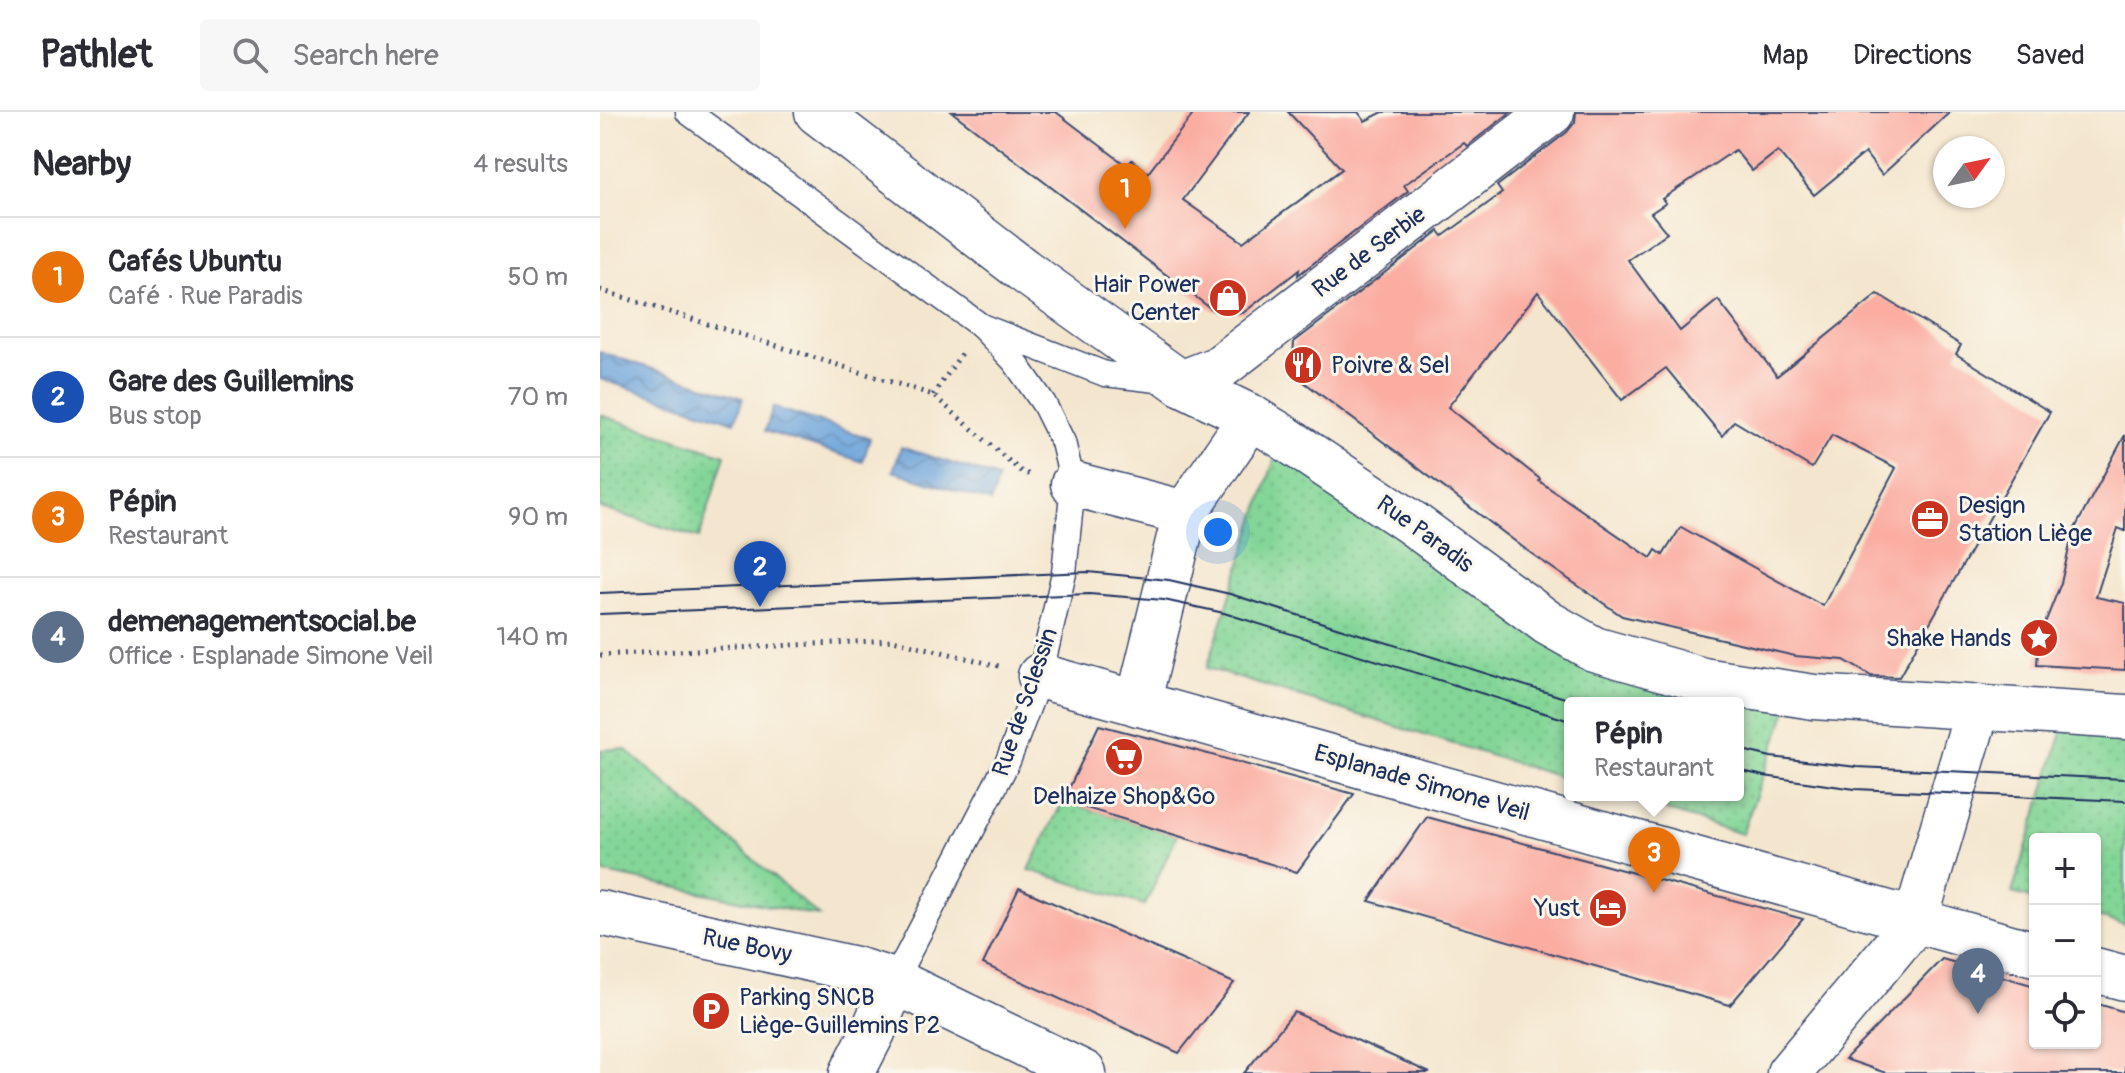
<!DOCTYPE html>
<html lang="en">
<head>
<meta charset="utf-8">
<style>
	body { margin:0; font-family:Pangolin,sans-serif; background:#f7f7f7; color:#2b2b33 }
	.controls { position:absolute; right:24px; bottom:24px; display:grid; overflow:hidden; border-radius:8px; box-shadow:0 2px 6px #0004 }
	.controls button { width:72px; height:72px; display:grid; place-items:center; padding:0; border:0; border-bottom:2px solid #e1e1e2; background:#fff; color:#2b2b33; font:40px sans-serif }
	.compass { position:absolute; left:1333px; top:24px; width:72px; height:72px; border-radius:50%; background:#fff; box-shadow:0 2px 6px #0004; rotate:57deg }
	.you { position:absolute; left:618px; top:420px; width:28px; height:28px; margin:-20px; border:6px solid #fff; border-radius:50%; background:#1a73e8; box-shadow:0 0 0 12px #1a73e833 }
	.badge { display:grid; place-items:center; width:52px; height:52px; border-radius:50%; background:#0b8043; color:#fff; font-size:26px; font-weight:700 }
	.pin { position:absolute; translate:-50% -66px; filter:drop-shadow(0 2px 4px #0008) }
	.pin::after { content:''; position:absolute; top:42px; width:28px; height:24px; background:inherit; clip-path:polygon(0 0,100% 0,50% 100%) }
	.popup { position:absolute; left:964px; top:585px; width:180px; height:104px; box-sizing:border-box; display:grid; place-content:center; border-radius:8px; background:#fff; filter:drop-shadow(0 2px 6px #0005); font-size:26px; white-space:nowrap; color:#7c7c81 }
	.popup b { font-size:30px; color:#2b2b33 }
	.popup::after { content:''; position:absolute; left:50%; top:100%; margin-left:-16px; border:16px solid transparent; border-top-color:#fff }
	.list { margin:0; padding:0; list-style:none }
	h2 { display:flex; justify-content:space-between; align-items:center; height:104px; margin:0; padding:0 32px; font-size:34px }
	h2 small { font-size:26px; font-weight:400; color:#7c7c81 }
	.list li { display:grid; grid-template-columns:52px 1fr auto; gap:24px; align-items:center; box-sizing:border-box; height:120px; padding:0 32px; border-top:2px solid #e1e1e2 }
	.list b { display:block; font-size:30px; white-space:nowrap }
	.list p { margin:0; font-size:26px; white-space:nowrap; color:#7c7c81 }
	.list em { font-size:26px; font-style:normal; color:#7c7c81 }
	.icon { flex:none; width:44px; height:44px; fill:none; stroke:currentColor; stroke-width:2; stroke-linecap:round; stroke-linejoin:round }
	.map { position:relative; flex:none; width:1525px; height:961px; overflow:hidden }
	header { display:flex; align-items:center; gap:48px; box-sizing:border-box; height:112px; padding:0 40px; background:#fff; border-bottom:2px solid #e1e1e2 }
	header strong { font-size:38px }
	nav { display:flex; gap:44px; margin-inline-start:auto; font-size:28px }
	.search { width:560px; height:72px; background:#f7f7f7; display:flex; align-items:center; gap:20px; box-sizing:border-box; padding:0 28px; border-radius:8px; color:#7c7c81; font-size:30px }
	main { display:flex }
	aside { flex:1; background:#fff }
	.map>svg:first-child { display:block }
	.green { fill:url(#green-dots); stroke:#4f827a; stroke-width:2 }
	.water { fill:url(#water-waves); stroke:#43699c; stroke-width:2 }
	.building { fill:#fbada2; fill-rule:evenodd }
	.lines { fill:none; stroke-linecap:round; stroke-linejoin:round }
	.lane-casing { stroke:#3c4a6f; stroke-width:27 }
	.street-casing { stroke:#3c4a6f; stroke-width:47 }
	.secondary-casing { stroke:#3c4a6f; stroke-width:47 }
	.path { stroke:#3c4a6f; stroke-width:5; stroke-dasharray:2 6; stroke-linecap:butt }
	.lane { stroke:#fff; stroke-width:24 }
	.street { stroke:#fff; stroke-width:44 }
	.secondary { stroke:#fff; stroke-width:44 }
	.tram { stroke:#1b2f5e; stroke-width:2 }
	.labels { text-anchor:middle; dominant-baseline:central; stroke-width:6; stroke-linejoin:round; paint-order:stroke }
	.street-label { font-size:24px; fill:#1b2f5e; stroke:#fbf7ec }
	.poi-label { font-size:24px; fill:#1b2f5e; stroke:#fbf7ec; text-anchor:end }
</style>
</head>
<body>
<header>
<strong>Pathlet</strong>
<div class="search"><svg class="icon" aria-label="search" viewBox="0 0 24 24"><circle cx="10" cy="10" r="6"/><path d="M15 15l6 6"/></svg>Search here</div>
<nav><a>Map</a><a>Directions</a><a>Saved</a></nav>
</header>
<main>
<aside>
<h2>Nearby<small>4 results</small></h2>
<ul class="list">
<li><span class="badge" style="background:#e8710a">1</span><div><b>Cafés Ubuntu</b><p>Café · Rue Paradis</p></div><em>50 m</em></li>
<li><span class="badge" style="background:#1a4fb4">2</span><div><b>Gare des Guillemins</b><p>Bus stop</p></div><em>70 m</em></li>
<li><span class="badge" style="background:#e8710a">3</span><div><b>Pépin</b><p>Restaurant</p></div><em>90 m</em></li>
<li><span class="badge" style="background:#5c6f8a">4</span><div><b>demenagementsocial.be</b><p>Office · Esplanade Simone Veil</p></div><em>140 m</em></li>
</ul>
</aside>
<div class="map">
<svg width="1525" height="961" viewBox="0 0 1525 961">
	<defs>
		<pattern id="green-dots" width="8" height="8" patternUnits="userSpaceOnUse" patternTransform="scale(2)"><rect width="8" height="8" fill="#83d697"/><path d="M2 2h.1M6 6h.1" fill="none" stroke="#71b885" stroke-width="1.8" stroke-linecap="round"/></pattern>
		<pattern id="water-waves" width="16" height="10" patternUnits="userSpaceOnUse" patternTransform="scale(2)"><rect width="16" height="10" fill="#6ba3da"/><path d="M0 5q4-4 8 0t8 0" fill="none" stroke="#5785b4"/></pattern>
	</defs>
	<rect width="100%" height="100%" fill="#fbf7ec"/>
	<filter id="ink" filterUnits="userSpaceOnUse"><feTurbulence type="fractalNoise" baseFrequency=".0125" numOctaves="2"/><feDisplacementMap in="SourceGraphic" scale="16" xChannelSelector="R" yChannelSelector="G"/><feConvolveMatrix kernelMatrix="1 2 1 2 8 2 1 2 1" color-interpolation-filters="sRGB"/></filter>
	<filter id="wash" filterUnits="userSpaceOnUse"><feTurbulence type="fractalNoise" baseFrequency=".006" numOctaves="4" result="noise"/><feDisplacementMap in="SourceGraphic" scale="32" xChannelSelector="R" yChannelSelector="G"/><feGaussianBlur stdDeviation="1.8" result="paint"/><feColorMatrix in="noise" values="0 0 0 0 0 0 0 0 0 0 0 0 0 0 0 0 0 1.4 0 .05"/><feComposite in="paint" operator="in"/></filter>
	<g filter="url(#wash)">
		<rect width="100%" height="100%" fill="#f4e6ce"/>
		<g class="green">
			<path d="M0 303 125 343 99 426 0 396Z"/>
			<path d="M682 324 948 511 1193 582 1142 722 1017 683H1138V591H970V668L607 556Z"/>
			<path d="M1468 601 1525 605V813L1495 804V727H1435V787L1412 781Z"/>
			<path d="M25 637 219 804 0 760V638Z"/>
			<path d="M463 689 577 723 545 793 429 758Z"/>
		</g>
		<g class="water">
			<path d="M0 240 143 286 135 310 0 267Z"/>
			<path d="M173 295 270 326 263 350 165 319Z"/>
			<path d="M301 335 398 366 391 390 293 359Z"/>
		</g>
		<g id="blocks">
			<g class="building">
				<path d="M352 0H456L527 54 532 48 548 61 595 0H649L583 88 643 130 742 57 688 0H758L765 9 783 0H911L867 34 864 31 804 73 808 79 698 163 699 158 643 201 614 199Z"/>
				<path d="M976 0H1350L1282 63 1265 41 1214 83 1178 39 1152 59 1135 38 1062 87 1066 91 1051 101 1067 121 1028 148 1080 219 1118 188 1177 264 1278 182 1361 233 1356 242 1450 300 1299 565 1271 564 1244 548 1195 544 1022 504 932 442 692 261 694 230 839 119 843 124 902 81 897 74 967 20 975 10ZM938 180 1022 288 1066 256 1122 324 1134 309 1212 356 1232 323 1296 356 1223 494 1081 415 1063 443 1056 438 1051 446 939 369 940 367 848 295Z"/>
				<path d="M1525 323V419L1518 416 1496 485 1525 491V558L1437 553 1439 526 1461 471 1473 420Z"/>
				<path d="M499 613 557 628 754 682 697 760 463 689Z"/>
				<path d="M827 705 1203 807 1130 893 769 789Z"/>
				<path d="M419 776 634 871 579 941 383 852Z"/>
				<path d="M1342 847 1435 874V931H1495V891L1525 900V961H1286L1245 947Z"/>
				<path d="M694 900 830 961H644Z"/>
			</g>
		</g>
	</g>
	<g filter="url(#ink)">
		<use href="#blocks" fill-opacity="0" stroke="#3c4a6f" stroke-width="2"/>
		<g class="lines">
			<g class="lane-casing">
				<g id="lane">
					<path d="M88 0 381 214 505 262 566 269"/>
					<path d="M294 869 408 649 440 564 464 461 473 372 463 330 444 292 415 250 381 214"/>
				</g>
			</g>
			<g class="street-casing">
				<g id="street">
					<path d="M217 0 423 158 581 271 651 305 682 324 812 411 948 511 994 537 1103 568 1214 585 1525 605"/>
					<path d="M581 271 619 256 952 0"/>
					<path d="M473 372 585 401 538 592"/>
					<path d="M585 401 651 305"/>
					<path d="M440 564 1435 842"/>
					<path d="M0 801 255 857 294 869 484 961"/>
					<path d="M1495 858 1525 866"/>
					<path d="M1189 961 1315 810 1378 595"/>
				</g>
			</g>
			<g class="secondary-casing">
				<path id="secondary" d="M252 961 273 920 294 869"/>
			</g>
			<g class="path">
				<path d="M0 178 333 283 423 361 434 363"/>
				<path d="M333 283 362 241"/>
				<path d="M0 543 293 528 399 554"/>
			</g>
			<use href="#lane" class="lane"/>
			<use href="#street" class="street"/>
			<use href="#secondary" class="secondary"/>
			<g class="tram">
				<path d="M0 481 488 460 569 468 630 482 981 591"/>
				<path d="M0 502 489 482 564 488 624 501 970 609"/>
				<path d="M1138 637 1171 645 1257 655 1525 667"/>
				<path d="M1138 658 1164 664 1255 677 1525 689"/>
			</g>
		</g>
	</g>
	<defs>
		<g id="shop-disc" transform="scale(2)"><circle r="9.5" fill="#c8321e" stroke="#fbf7ec"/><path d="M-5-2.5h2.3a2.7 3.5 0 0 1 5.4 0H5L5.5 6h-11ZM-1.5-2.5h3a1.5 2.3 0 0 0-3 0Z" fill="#fff"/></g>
		<g id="restaurant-disc" transform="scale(2)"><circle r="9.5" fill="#c8321e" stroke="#fbf7ec"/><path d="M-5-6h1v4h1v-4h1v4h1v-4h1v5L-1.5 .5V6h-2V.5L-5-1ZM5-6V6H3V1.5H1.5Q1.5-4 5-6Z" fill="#fff"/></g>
		<g id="office-disc" transform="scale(2)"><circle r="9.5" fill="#c8321e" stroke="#fbf7ec"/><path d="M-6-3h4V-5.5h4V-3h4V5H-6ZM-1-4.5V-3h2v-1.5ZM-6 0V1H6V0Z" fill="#fff"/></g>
		<g id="sight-disc" transform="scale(2)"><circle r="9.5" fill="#c8321e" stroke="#fbf7ec"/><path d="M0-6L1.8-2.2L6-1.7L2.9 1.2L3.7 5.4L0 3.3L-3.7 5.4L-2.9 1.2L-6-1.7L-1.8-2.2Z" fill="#fff"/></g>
		<g id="supermarket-disc" transform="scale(2)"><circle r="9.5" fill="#c8321e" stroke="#fbf7ec"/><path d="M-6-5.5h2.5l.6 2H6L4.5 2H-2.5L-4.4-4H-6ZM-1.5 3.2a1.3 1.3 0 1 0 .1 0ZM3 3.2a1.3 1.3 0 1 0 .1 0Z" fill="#fff"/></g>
		<g id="hotel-disc" transform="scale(2)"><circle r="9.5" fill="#c8321e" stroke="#fbf7ec"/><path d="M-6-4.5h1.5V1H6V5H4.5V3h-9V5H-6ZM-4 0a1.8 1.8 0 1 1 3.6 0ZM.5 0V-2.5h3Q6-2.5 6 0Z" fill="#fff"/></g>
		<g id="parking-disc" transform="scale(2)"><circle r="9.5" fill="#c8321e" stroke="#fbf7ec"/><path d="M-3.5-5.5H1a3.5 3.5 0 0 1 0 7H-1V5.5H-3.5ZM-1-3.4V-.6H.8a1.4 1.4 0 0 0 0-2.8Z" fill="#fff"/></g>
	</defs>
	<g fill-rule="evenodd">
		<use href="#shop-disc" x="628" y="186"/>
		<use href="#restaurant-disc" x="703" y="253"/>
		<use href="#office-disc" x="1330" y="407"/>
		<use href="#sight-disc" x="1439" y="526"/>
		<use href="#supermarket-disc" x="524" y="645"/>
		<use href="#hotel-disc" x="1008" y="796"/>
		<use href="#parking-disc" x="111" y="899"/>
	</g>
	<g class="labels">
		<g class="street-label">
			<text transform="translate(769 140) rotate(-37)">Rue de Serbie</text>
			<text transform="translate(825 422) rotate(36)">Rue Paradis</text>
			<text transform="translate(425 590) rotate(-71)">Rue de Sclessin</text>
			<text transform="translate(822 671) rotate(16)">Esplanade Simone Veil</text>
			<text transform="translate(147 834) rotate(12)">Rue Bovy</text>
		</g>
		<g class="poi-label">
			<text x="600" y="172">Hair Power<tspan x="600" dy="28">Center</tspan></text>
			<text x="731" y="253" text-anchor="start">Poivre &amp; Sel</text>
			<text x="1358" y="393" text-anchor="start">Design<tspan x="1358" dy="28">Station Liège</tspan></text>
			<text x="1411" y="526">Shake Hands</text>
			<text x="524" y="684" text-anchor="middle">Delhaize Shop&amp;Go</text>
			<text x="980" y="796">Yust</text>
			<text x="139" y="885" text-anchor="start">Parking SNCB<tspan x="139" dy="28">Liège-Guillemins P2</tspan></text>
		</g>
	</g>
</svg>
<div class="controls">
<button>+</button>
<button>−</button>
<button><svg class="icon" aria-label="locate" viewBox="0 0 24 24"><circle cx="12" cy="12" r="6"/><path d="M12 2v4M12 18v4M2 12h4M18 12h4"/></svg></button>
</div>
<svg class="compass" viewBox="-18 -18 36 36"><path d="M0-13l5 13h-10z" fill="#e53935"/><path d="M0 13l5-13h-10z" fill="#7c7c81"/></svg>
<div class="you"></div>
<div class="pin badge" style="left:525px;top:117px;background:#e8710a">1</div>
<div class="pin badge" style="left:160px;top:495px;background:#1a4fb4">2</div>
<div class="pin badge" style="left:1054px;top:781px;background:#e8710a">3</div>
<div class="popup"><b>Pépin</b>Restaurant</div>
<div class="pin badge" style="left:1378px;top:902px;background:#5c6f8a">4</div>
</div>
</main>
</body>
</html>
